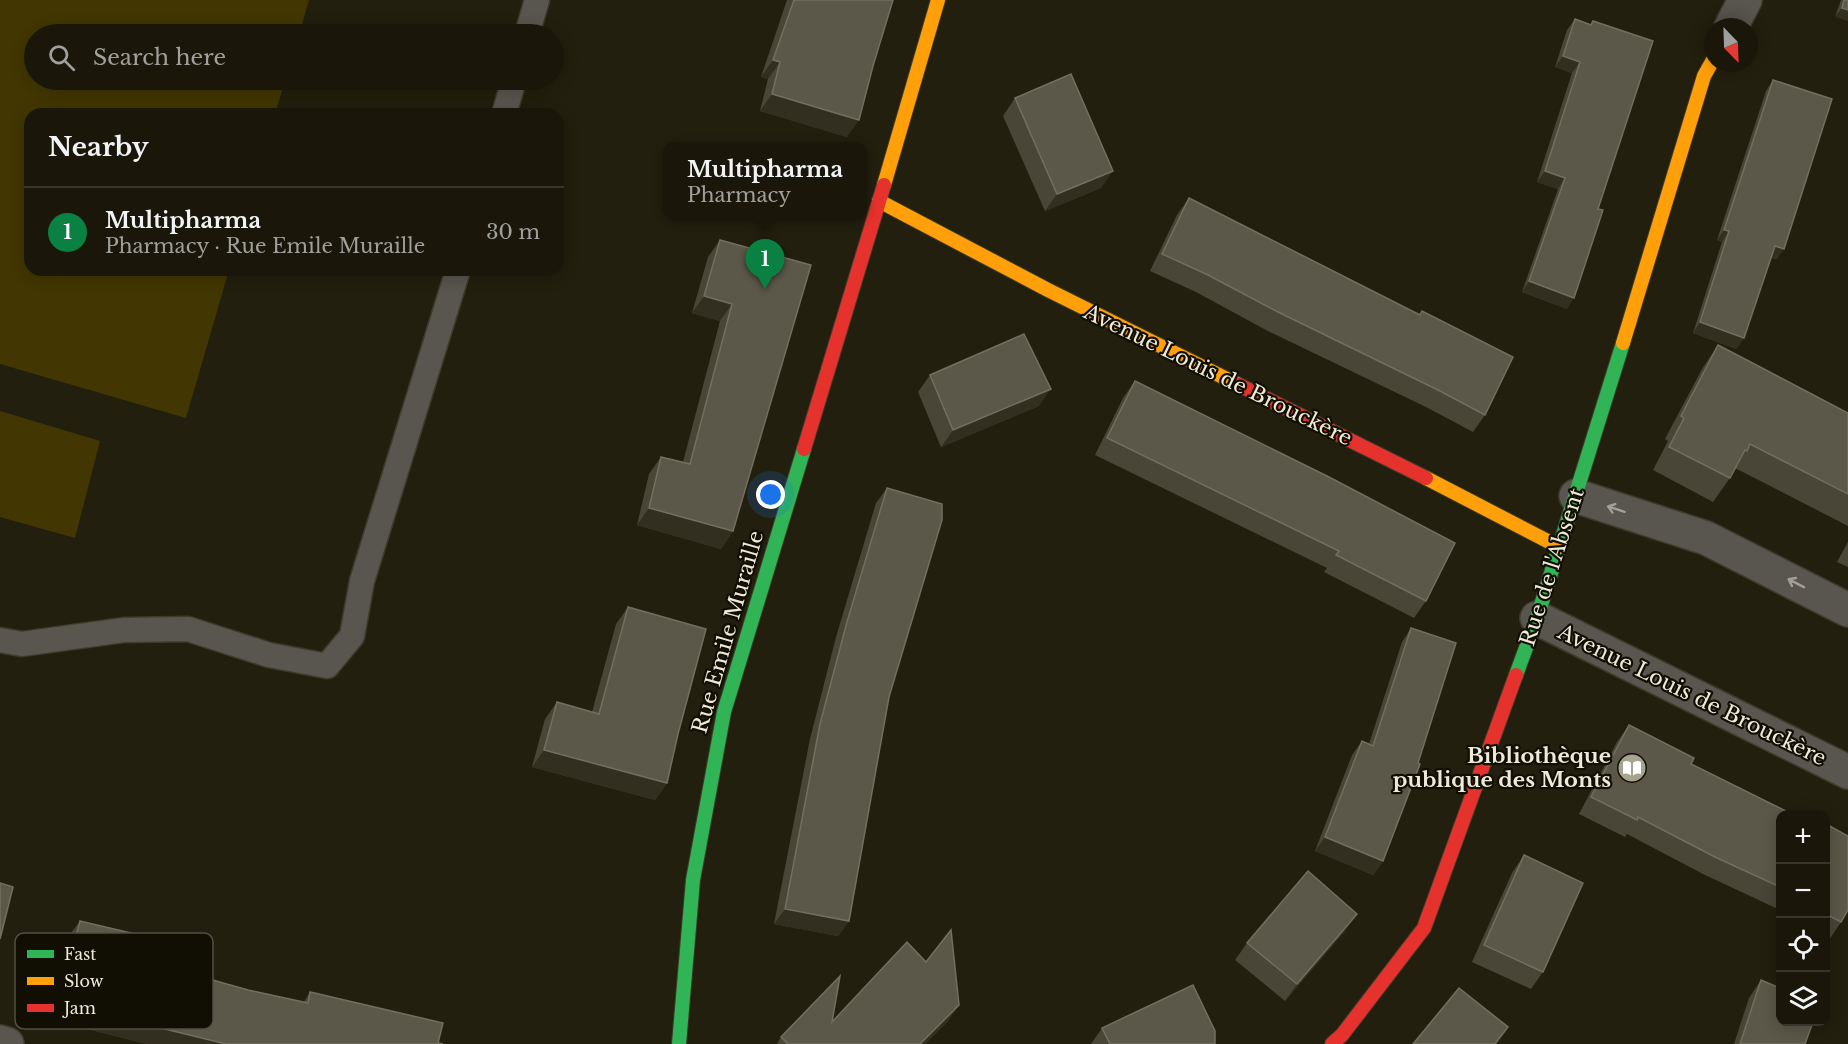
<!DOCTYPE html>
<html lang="en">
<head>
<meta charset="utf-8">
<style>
	body { margin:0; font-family:"Libre Baskerville",serif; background:#232013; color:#f1f3f6 }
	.controls { position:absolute; right:18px; bottom:18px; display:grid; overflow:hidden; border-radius:12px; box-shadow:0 3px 15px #0003 }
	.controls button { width:54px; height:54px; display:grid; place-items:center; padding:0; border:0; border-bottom:2px solid #38362b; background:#1a170a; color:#f1f3f6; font:30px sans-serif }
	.compass { position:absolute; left:1704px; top:18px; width:54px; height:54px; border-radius:50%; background:#1a170a; box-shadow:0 3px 15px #0003; rotate:157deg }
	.you { position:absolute; left:771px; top:495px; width:21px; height:21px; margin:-15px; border:4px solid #fff; border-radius:50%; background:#1a73e8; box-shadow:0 0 0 9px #1a73e833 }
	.badge { display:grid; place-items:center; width:39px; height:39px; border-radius:50%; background:#0b8043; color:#fff; font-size:20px; font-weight:700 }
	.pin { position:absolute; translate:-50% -50px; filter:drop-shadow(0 2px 3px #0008) }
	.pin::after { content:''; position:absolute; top:32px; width:21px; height:18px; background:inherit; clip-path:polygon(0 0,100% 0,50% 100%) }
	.popup { position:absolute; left:663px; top:142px; width:204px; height:78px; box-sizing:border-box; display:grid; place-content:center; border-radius:12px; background:#1a170a; filter:drop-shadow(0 2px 4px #0005); font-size:20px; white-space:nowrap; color:#9f9f9c }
	.popup b { font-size:22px; color:#f1f3f6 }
	.popup::after { content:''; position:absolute; left:50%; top:100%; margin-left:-12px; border:12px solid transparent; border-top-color:#1a170a }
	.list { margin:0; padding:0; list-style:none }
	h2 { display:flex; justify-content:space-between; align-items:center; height:78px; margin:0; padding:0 24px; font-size:26px }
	h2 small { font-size:20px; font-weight:400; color:#9f9f9c }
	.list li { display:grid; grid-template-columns:39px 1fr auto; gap:18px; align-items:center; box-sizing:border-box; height:90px; padding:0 24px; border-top:2px solid #38362b }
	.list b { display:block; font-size:22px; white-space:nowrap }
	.list p { margin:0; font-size:20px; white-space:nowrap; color:#9f9f9c }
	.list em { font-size:20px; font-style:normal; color:#9f9f9c }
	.icon { flex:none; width:33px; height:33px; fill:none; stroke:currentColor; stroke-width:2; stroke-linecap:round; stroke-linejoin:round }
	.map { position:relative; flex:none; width:1848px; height:1044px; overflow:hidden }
	.search { position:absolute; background:#1a170a; box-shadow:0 3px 15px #0003; left:24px; top:24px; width:540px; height:66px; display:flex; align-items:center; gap:15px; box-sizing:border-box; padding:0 21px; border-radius:33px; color:#9f9f9c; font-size:22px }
	.panel { position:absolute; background:#1a170a; box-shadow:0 3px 15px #0003; left:24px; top:108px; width:540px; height:168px; border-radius:18px }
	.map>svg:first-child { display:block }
	.grass { fill:#423702 }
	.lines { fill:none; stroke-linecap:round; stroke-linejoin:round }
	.lane-casing { stroke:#3e3b2c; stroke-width:27 }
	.street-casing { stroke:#3e3b2c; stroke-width:36 }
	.fast-casing { stroke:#3e3b2c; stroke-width:16 }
	.slow-casing { stroke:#3e3b2c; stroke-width:16 }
	.jam-casing { stroke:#3e3b2c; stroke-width:16 }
	.lane { stroke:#59564f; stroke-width:24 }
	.street { stroke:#59564f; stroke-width:33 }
	.fast { stroke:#30b455; stroke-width:14 }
	.slow { stroke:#ff9f0a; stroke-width:14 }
	.jam { stroke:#e5322d; stroke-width:14 }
	.wall { fill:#494638 }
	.shaded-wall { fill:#332f20 }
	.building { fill:#5b5849; stroke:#726f60; stroke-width:1.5 }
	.oneway { stroke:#a4a094 }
	.labels { text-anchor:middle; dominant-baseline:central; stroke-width:4.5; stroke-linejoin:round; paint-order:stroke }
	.street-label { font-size:21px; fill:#eeead8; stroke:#110e03 }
	.poi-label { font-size:21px; font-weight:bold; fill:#eeead8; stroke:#110e03; text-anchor:end }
	.key { fill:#110e03; stroke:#535043; stroke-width:1.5 }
	.key-label { font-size:16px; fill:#eeead8 }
</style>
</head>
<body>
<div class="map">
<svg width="1848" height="1044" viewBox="0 0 1848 1044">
	<rect width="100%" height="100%" fill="#231f0e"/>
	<g class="grass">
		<path d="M0 0H309L299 34H34V80H285L275 114H30V270H229L186 418 0 364Z"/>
		<path d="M0 411 100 441 75 538 0 517Z"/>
	</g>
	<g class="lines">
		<g class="lane-casing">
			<g id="lane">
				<path d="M527 34 537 0"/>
				<path d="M504 114 514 80"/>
				<path d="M0 640 22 644 124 630 188 629 269 655 327 666 352 636 362 581 458 270"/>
			</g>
		</g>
		<g class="street-casing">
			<g id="street">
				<path d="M1731 27 1745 0"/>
				<path d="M1576 496 1706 538 1848 610"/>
				<path d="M1537 618 1848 772"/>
				<path d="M0 1042 7 1044"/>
			</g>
		</g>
		<g class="fast-casing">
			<g id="fast">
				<path d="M1516 675 1537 618 1623 343"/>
				<path d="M679 1044 693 880 724 712 804 449"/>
			</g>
		</g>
		<g class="slow-casing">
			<g id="slow">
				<path d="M884 185 938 0"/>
				<path d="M879 201 1048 290 1237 384"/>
				<path d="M1623 343 1704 76 1713 60"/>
				<path d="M1426 478 1559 547"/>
			</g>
		</g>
		<g class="jam-casing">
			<g id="jam">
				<path d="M1237 384 1426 478"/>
				<path d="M804 449 884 185"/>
				<path d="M1332 1044 1342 1035 1424 928 1516 675"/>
			</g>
		</g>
		<use href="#lane" class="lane"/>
		<use href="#street" class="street"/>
		<use href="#fast" class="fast"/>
		<use href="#slow" class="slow"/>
		<use href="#jam" class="jam"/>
	</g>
	<g class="wall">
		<path d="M787 0H893L847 137 760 111 768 79 761 77Z"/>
		<path d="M1841 0H1848L1835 17Z"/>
		<path d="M1575 19 1590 25 1593 21 1567 309 1522 292 1558 189 1537 182 1572 73 1555 67 1567 30Z"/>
		<path d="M1773 80 1777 259 1771 258 1744 338 1736 349 1693 333 1722 242 1717 240 1766 91Z"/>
		<path d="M1015 98 1101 188 1045 211 1003 116Z"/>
		<path d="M1189 198 1419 314 1422 311 1485 415 1473 432 1426 407 1266 330 1196 292 1150 271 1177 215Z"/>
		<path d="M720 240 811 265 733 531 721 549 637 525 649 474 661 457 683 462 720 321 692 313 708 257Z"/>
		<path d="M1718 345 1848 413V526L1735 468 1730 478 1713 502 1653 470 1668 441 1665 439 1702 369Z"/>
		<path d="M930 375 1039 406 941 447 918 392Z"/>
		<path d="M1135 381 1426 601 1414 618 1324 572 1327 568 1095 455 1123 398Z"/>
		<path d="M887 488 889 697 849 921 838 936 774 924 810 739 836 637 876 503Z"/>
		<path d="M1848 542V567L1837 562Z"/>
		<path d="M628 607 678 734 667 783 655 800 532 767 545 719 557 702 592 712 616 624Z"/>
		<path d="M1411 628 1383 861 1373 875 1315 851 1352 755 1362 741 1369 744 1402 642Z"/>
		<path d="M1629 725 1691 764 1780 814V910L1703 874 1627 834 1625 837 1579 814 1617 742Z"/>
		<path d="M1826 824 1841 922 1829 940 1826 938Z"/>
		<path d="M1524 855 1543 972 1531 989 1472 962 1512 873Z"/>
		<path d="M80 921 162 954 181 971 248 990 304 1002 310 992 443 1044H147L48 1019 68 937Z"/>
		<path d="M1345 931 1285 1001 1235 960 1247 943Z"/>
		<path d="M1761 980 1805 1044H1734L1749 998Z"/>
		<path d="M959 1005 947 1022 925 1044H777L781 1037 832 1022Z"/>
		<path d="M1102 1028 1215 1044H1091Z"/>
	</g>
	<g class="shaded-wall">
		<path d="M1842 8 1848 10V21L1835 17Z"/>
		<path d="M1563 56 1580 62 1572 73 1555 67Z"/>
		<path d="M773 60 780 62 768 79 761 77Z"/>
		<path d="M772 94 859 120 847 137 760 111Z"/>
		<path d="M1113 171 1101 188 1045 211 1057 194Z"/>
		<path d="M1545 171 1565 178 1558 189 1537 182Z"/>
		<path d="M1724 230 1729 231 1722 242 1717 240Z"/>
		<path d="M1775 246 1784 249 1777 259 1767 256Z"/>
		<path d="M1529 281 1574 298 1567 309 1522 292Z"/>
		<path d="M704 296 732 304 720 321 692 313Z"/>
		<path d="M1700 322 1744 338 1736 349 1693 333Z"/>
		<path d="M1051 389 1039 406 941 447 953 430Z"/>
		<path d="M649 508 733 531 721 549 637 525Z"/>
		<path d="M544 750 667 783 655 800 532 767Z"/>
		<path d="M1325 837 1383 861 1373 875 1315 851Z"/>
		<path d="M785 909 849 921 838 936 774 924Z"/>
		<path d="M1357 914 1345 931 1285 1001 1297 984Z"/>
		<path d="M59 1003 226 1044H147L48 1019Z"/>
		<path d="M959 1005 947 1022 925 1044H920Z"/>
	</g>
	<g class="building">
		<path d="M794 0H893L873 66 859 120 772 94 780 62 773 60Z"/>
		<path d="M1844 0H1848V10L1842 8Z"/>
		<path d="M1575 19 1591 25 1593 21 1653 41 1598 209 1603 210 1574 298 1529 281 1565 178 1545 171 1580 62 1563 56Z"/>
		<path d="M1071 74 1113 171 1057 194 1015 98Z"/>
		<path d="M1773 80 1832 99 1784 249 1775 246 1744 338 1700 322 1729 231 1724 230Z"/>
		<path d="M1189 198 1420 315 1422 311 1513 357 1485 415 1438 390 1278 312 1208 275 1162 254Z"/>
		<path d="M720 240 811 265 733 531 649 508 661 457 690 464 732 304 704 296Z"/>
		<path d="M1024 334 1051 389 953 430 930 375Z"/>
		<path d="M1718 345 1848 413V494L1750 444 1747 451 1745 450 1730 478 1669 447 1684 418 1681 416Z"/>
		<path d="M1135 381 1327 476 1455 543 1426 601 1336 555 1339 551 1107 438Z"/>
		<path d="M887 488 942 504V520L889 697 849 921 785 909 820 724 847 622Z"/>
		<path d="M628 607 706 629 678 734 667 783 544 750 557 702 599 714Z"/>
		<path d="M1411 628 1456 643 1418 763 1420 764 1383 861 1325 837 1362 741 1373 746Z"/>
		<path d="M1629 725 1694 758 1691 764 1792 814H1780V887L1715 857 1638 817 1637 820 1591 797Z"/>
		<path d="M1826 824 1848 836V910L1841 922 1826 914Z"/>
		<path d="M1524 855 1583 883 1543 972 1484 945Z"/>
		<path d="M1308 871 1357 914 1297 984 1247 943Z"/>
		<path d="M0 883 13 887 0 939Z"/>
		<path d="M80 921 165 941 162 954 184 960 181 971 248 990 308 1003 310 992 443 1023 438 1043 443 1044H226L59 1003Z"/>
		<path d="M951 930 959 1005 920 1044H788L781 1037 840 976 832 1022 907 942 926 962Z"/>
		<path d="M1761 980 1780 988V1022H1813L1805 1044H1740Z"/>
		<path d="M1193 985 1215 1031V1044H1110L1102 1028Z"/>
		<path d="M1459 988 1508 1027 1495 1044H1413Z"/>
	</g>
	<defs><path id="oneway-shaft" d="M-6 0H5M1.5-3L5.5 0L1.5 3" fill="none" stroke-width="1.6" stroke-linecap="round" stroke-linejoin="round" transform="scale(1.5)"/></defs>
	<g class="oneway">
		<use href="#oneway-shaft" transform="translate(1616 509) rotate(-162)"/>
		<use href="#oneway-shaft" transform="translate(1796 583) rotate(-153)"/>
	</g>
	<defs>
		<g id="library-disc" transform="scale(1.5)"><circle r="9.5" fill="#a7a391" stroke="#110e03"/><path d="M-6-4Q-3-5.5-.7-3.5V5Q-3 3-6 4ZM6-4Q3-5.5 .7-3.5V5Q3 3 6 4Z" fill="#fff"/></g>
	</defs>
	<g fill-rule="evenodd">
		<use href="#library-disc" x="1632" y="768"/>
	</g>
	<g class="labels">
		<g class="street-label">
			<text transform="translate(1218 375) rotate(26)">Avenue Louis de Brouckère</text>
			<text transform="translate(1552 567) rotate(-72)">Rue de l'Absent</text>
			<text transform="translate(728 632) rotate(-74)">Rue Emile Muraille</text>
			<text transform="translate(1692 695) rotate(26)">Avenue Louis de Brouckère</text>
		</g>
		<g class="poi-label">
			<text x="1611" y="756">Bibliothèque<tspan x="1611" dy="24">publique des Monts</tspan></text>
		</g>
	</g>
	<rect x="15" y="933" width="198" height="96" rx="9" class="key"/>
	<rect x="27" y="950" width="27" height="8" fill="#30b455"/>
	<rect x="27" y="977" width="27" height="8" fill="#ff9f0a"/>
	<rect x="27" y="1004" width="27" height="8" fill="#e5322d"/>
	<g class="key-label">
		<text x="64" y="960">Fast</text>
		<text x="64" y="987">Slow</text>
		<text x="64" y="1014">Jam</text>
	</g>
</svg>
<div class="controls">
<button>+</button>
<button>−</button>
<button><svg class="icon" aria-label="locate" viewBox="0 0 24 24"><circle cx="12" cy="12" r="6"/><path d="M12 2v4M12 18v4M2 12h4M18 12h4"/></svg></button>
<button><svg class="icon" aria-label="layers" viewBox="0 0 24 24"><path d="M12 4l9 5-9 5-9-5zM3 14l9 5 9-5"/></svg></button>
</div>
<svg class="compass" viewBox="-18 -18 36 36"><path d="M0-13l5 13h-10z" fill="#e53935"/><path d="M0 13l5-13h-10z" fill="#9f9f9c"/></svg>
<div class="you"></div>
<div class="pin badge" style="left:765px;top:289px">1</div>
<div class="popup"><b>Multipharma</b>Pharmacy</div>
<div class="search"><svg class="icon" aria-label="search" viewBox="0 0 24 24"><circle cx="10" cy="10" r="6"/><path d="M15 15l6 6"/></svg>Search here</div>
<section class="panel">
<h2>Nearby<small></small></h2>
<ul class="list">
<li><span class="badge">1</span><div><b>Multipharma</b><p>Pharmacy · Rue Emile Muraille</p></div><em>30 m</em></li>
</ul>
</section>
</div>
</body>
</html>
